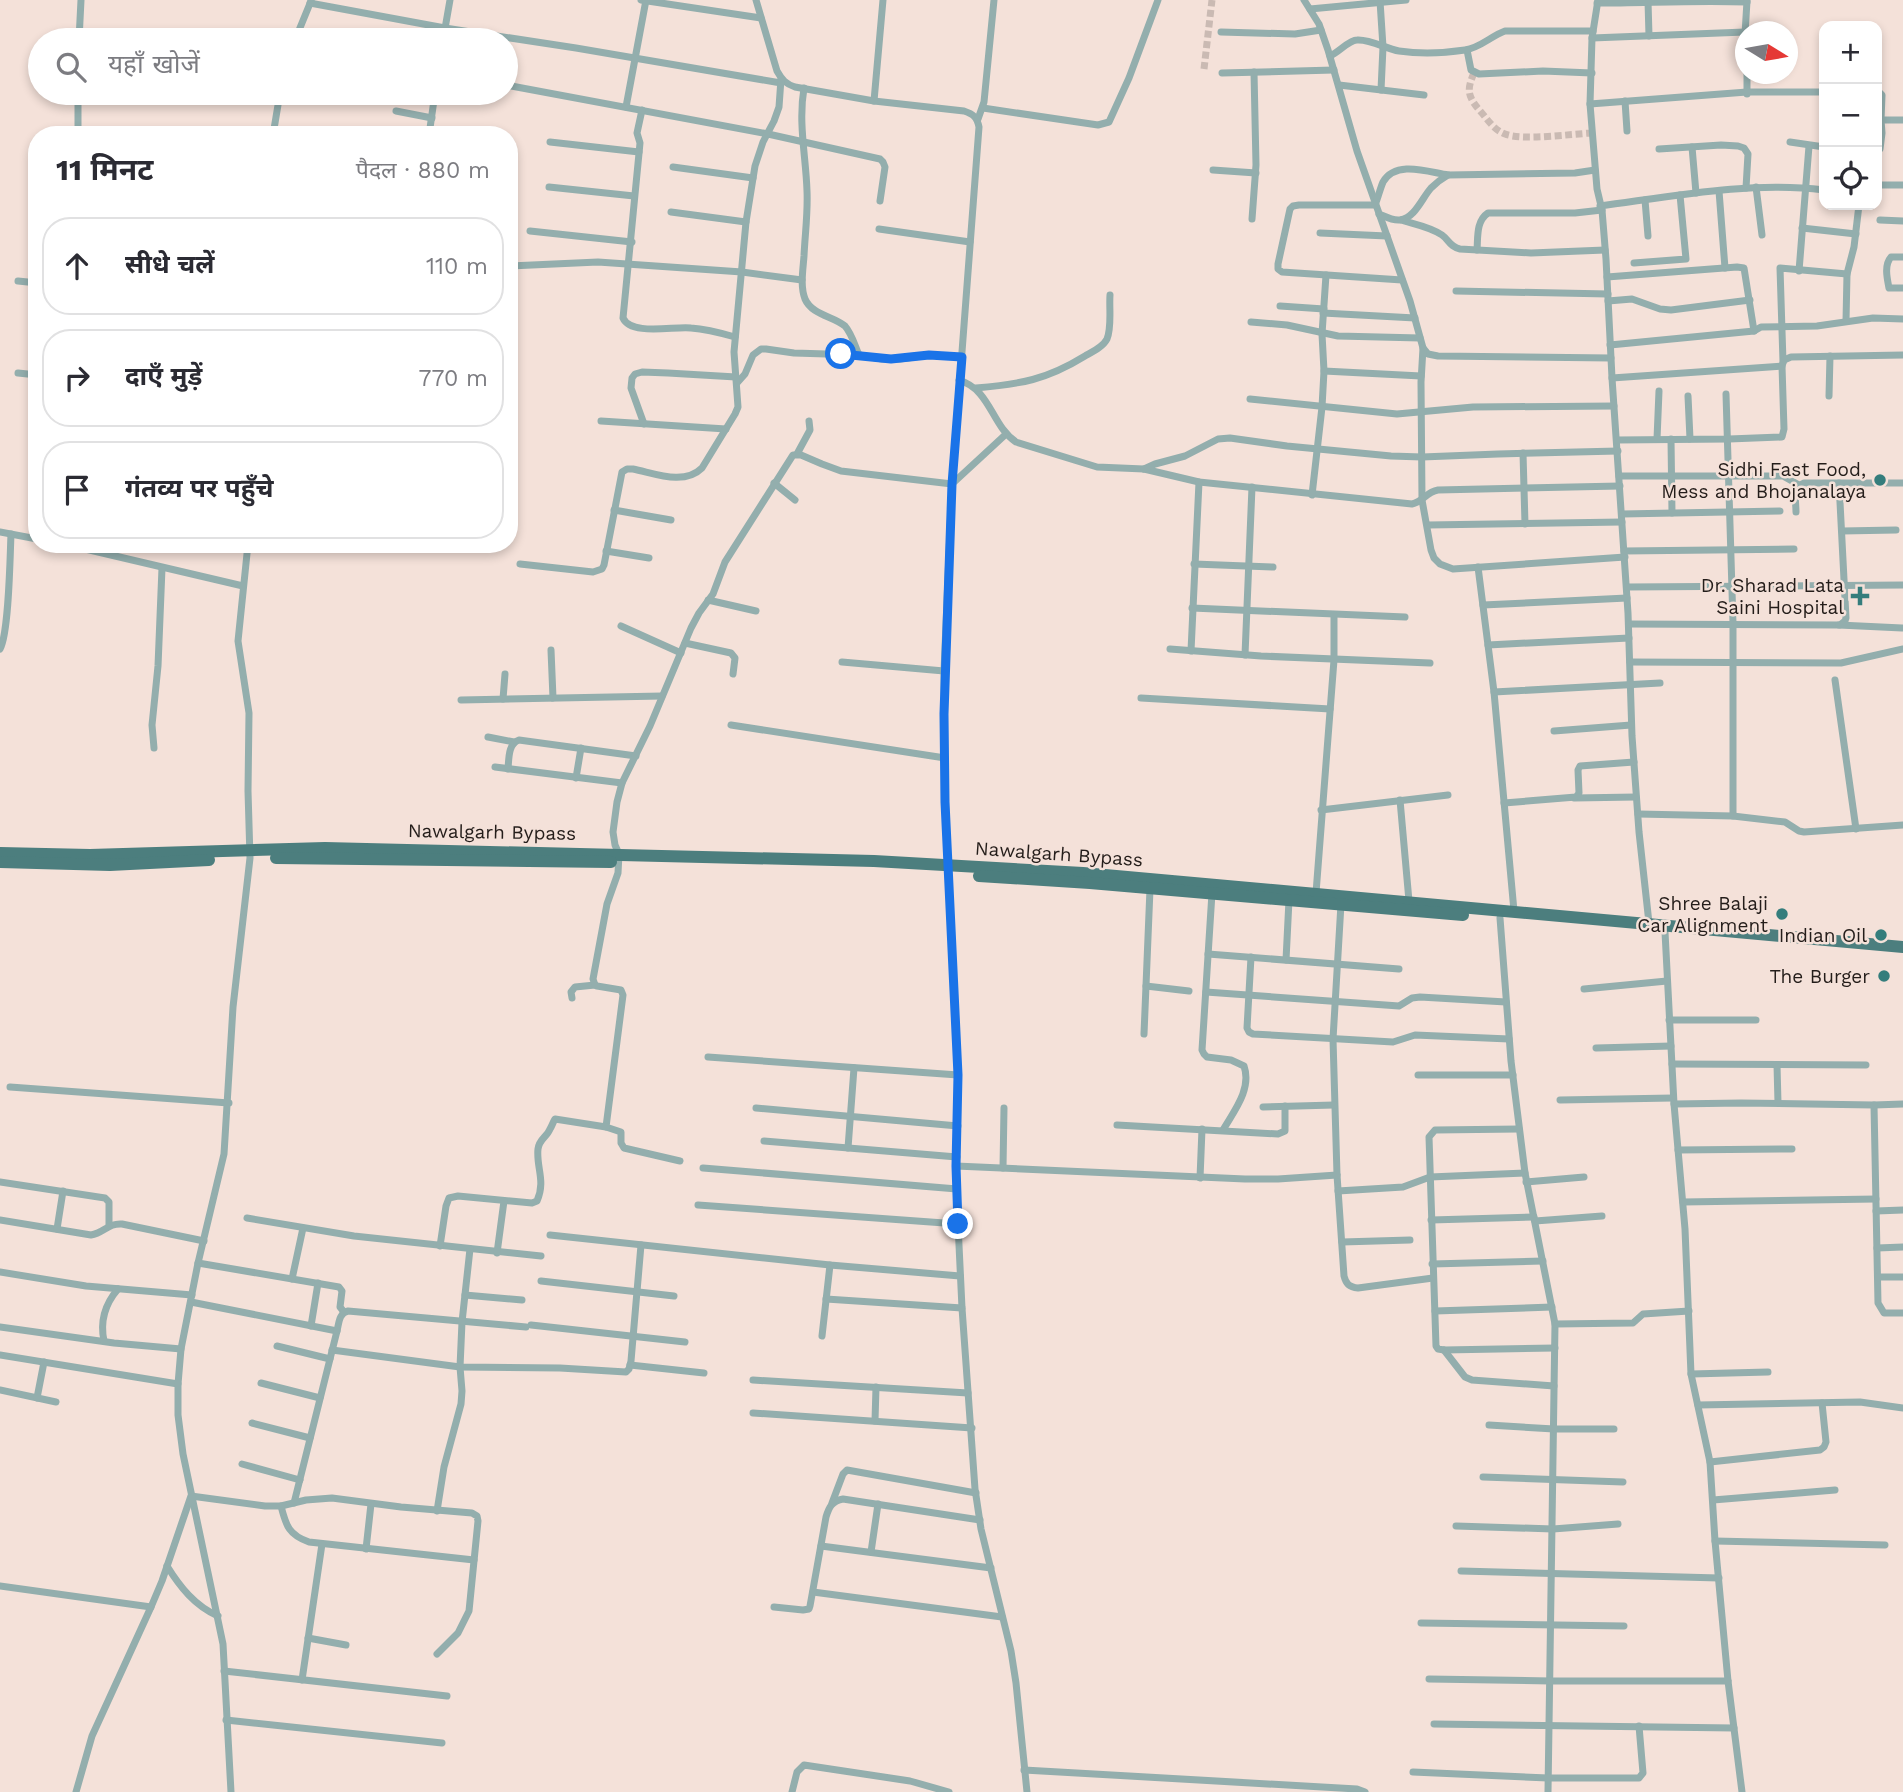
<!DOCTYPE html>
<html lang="hi">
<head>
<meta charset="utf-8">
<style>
	body { margin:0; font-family:"Work Sans","Noto Sans Devanagari",sans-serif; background:#f7f7f7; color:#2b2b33 }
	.controls { position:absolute; right:21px; top:21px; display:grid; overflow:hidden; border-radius:14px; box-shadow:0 4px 10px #0003 }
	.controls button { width:63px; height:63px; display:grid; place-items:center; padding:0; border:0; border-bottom:2px solid #e1e1e2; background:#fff; color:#2b2b33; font:35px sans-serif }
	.compass { position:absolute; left:1735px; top:21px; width:63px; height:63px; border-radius:50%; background:#fff; box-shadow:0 4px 10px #0003; rotate:101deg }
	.stop { position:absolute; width:21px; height:21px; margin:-16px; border:5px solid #1a73e8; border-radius:50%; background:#fff }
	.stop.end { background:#1a73e8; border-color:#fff; box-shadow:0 2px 7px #0008 }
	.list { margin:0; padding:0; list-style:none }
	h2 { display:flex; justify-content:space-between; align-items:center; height:91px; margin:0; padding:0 28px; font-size:30px }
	h2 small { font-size:23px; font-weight:400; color:#7c7c81 }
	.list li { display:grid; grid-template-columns:46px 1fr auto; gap:21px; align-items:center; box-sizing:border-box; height:98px; margin:0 14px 14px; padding:0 14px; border:2px solid #e1e1e2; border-radius:28px }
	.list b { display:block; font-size:26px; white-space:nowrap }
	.list em { font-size:23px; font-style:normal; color:#7c7c81 }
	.icon { flex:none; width:38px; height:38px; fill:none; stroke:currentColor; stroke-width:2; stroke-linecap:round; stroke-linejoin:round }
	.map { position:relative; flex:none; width:1903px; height:1792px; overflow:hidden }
	.search { position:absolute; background:#fff; box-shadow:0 4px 10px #0003; left:28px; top:28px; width:490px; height:77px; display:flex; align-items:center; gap:18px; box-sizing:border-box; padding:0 24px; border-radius:38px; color:#7c7c81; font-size:26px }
	.panel { position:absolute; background:#fff; box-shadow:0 4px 10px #0003; left:28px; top:126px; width:490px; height:427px; border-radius:28px }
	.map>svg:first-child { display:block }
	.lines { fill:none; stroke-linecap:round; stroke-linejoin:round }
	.street-tunnel { stroke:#cabab3; stroke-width:7; stroke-dasharray:7 3.5; stroke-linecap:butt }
	.street { stroke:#93aead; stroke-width:7 }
	.primary { stroke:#4c7e7e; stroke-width:12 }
	.route { stroke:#1a73e8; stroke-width:9 }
	.poi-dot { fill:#347d7c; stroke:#f4e1d9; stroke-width:2.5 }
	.labels { text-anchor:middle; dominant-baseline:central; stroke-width:5; stroke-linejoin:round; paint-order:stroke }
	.poi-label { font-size:19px; fill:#241d1a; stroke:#f4e1d9; text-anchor:end }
	.street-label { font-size:19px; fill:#241d1a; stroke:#f4e1d9 }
</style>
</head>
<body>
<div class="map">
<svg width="1903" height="1792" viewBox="0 0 1903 1792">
	<rect width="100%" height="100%" fill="#f4e1d9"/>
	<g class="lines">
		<g class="street-tunnel">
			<path d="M1204 69 1212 0"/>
			<path d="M1474 73C1466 91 1468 97 1481 112 1488 120 1494 130 1505 134 1523 141 1570 134 1592 133"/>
		</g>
		<g class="street">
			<path d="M641 0 761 18"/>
			<path d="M756 0 777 71C782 80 786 84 795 87L874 101 964 111C973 114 977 117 979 127L952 484 944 671 945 802 958 1075 956 1166 958 1224 962 1308 975 1489 981 1529 1011 1651 1016 1683 1027 1792"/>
			<path d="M1304 0 1319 24 1328 50 1357 151 1410 301 1423 348 1428 354 1438 356 1611 358"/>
			<path d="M1598 0 1592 38 1590 104 1597 189 1602 210 1606 259 1612 378 1628 613 1632 736 1639 832 1649 923"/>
			<path d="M1380 1 1383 47 1381 90"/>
			<path d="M1648 1 1649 36"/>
			<path d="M310 3 445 28 576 48 781 83"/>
			<path d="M1597 3C1647 3 1697 0 1747 2"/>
			<path d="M1310 9 1406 0"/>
			<path d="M1221 32 1295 34 1321 30"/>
			<path d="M1745 34 1747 1"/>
			<path d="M297 36 317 40"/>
			<path d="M1787 37H1788"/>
			<path d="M1592 38 1745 32"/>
			<path d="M79 40 81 0"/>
			<path d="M295 40 311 1"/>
			<path d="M443 40 450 0"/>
			<path d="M1467 50 1471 70 1479 74 1543 71 1592 73"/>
			<path d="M1330 56C1339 52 1349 40 1357 40 1371 39 1386 49 1399 51 1420 54 1445 53 1465 50 1480 48 1491 36 1505 31H1593"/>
			<path d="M1222 73 1334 70"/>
			<path d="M1747 74V94"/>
			<path d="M506 85 768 134 880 159 883 162 885 167 880 201"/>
			<path d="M1339 85 1424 95"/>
			<path d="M804 88C798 123 806 157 807 191 808 213 805 234 804 256 803 270 800 286 805 299 812 315 833 316 845 326 852 334 855 346 859 355"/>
			<path d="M1877 90 1882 95 1881 120H1903"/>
			<path d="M874 101 883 0"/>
			<path d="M1625 101 1627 131"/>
			<path d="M1590 104 1747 92H1824"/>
			<path d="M626 107 646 0"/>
			<path d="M983 108 1098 125 1109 122 1129 78 1158 0"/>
			<path d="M642 110 637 133 640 143 623 318C631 336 674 326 691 328 706 329 721 333 735 337"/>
			<path d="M396 111 432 118"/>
			<path d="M978 119 984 102 994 0"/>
			<path d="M78 135V93"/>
			<path d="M273 135 280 93"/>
			<path d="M429 135 435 93"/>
			<path d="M550 142 639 152"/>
			<path d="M1790 142 1824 147"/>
			<path d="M1692 147 1696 193"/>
			<path d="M1659 149 1721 145 1738 146 1744 148 1748 154 1746 188"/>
			<path d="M1877 151 1880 149 1882 133 1881 120"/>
			<path d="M673 167 753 178"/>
			<path d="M1213 170 1256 173"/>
			<path d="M1880 185H1903"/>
			<path d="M549 187 634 196"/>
			<path d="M1756 187 1762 235"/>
			<path d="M1719 191 1725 268"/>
			<path d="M1645 200 1648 236"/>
			<path d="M1600 206C1674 196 1750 181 1824 190"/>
			<path d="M671 212 746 222"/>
			<path d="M1379 214C1386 217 1393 221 1400 220 1415 218 1422 198 1431 188 1436 183 1441 179 1448 175L1575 173 1595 170"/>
			<path d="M1252 219 1256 165 1254 72"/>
			<path d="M1401 220C1414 224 1431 227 1442 235 1449 240 1450 247 1460 249L1531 253 1605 250"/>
			<path d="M1880 220 1903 221"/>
			<path d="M1802 228 1856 234"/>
			<path d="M879 229 970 242"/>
			<path d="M530 231 632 242"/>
			<path d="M1320 233 1387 236"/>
			<path d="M1477 250C1478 237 1476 221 1488 213H1575L1602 210"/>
			<path d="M1903 257H1891C1884 265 1887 278 1889 288H1903"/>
			<path d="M1634 263 1686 259 1680 195"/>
			<path d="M510 266 598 262 742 272 802 280"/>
			<path d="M1799 271 1809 146"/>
			<path d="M1607 277 1737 267 1744 268 1754 331 1761 327 1817 326 1873 318 1903 319"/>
			<path d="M1402 280 1282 272 1278 269V264L1290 209 1293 206 1299 205H1375C1378 198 1380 189 1383 182 1396 160 1428 172 1448 175"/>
			<path d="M18 281 37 283"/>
			<path d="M1456 291 1608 294"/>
			<path d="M1608 301 1632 299 1660 309 1671 310 1750 300"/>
			<path d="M1280 306 1324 309"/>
			<path d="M1323 313 1415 318"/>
			<path d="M1846 321 1847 274 1854 247 1859 205"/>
			<path d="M1251 322 1287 325 1338 336 1420 338"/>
			<path d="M1610 345 1754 331"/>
			<path d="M1423 348 1421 382 1422 500 1431 550 1434 558 1440 564 1453 569 1625 557"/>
			<path d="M1783 362 1780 268 1847 274"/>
			<path d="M1324 371 1421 376"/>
			<path d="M18 373 37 375"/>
			<path d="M1612 378 1782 366"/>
			<path d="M959 380C991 390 991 425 1016 442L1097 467 1144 469 1199 482 1412 504C1423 502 1426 492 1438 490L1620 486"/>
			<path d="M737 383 745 374 753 355 761 349H766L794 353 859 355 882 359H900L929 355 962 357"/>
			<path d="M976 388C1021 384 1046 380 1085 356 1092 352 1103 347 1107 339 1112 327 1109 308 1110 295"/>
			<path d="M1726 394 1733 623V816"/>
			<path d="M1688 396 1690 439"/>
			<path d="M1829 396 1830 356"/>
			<path d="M1250 399 1397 414 1473 407 1614 406"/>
			<path d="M601 421 726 429"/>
			<path d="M644 424 631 388 632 378 635 374 642 372 668 373 736 377"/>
			<path d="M1657 439 1659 391"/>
			<path d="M1671 439 1672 513"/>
			<path d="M1617 440 1729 439 1782 437 1784 429 1782 366 1784 360 1791 357 1903 355"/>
			<path d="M1523 453 1525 524"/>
			<path d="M797 454 810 430 809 421"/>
			<path d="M1144 469 1155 464 1185 456 1218 439 1230 438 1287 446 1391 456 1422 457 1498 454 1618 451"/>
			<path d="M1619 476H1783L1799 485"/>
			<path d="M774 483 795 500"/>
			<path d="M1312 495 1322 407 1324 371 1322 334 1326 275"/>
			<path d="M614 510 671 520"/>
			<path d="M1796 512C1796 501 1792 488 1804 483H1903"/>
			<path d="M1622 514 1780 511"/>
			<path d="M1428 525 1622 522"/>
			<path d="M1842 531 1896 530"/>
			<path d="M0 532 37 539"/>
			<path d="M64 544 243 586"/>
			<path d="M606 551 649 558"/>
			<path d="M1624 551 1794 549"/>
			<path d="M520 564 593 572 602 569 604 565 622 472 627 469H633C654 473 684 486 702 468L735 414 738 407 734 352 746 222 755 166 763 142 774 121 779 107 781 79"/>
			<path d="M1194 564 1273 567"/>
			<path d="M1478 567 1494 692 1514 911"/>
			<path d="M1627 587 1903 585"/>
			<path d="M708 600 756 611"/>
			<path d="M1483 605 1627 598"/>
			<path d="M1192 608 1405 617"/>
			<path d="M1629 624 1840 625 1845 621 1846 618 1839 483"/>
			<path d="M1839 625 1902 628"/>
			<path d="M621 626 681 653"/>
			<path d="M685 643 731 653 735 658 733 674"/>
			<path d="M1488 645 1629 638"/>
			<path d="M0 649C9 633 10 556 11 534"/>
			<path d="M1170 649 1261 656 1430 663"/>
			<path d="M551 650 553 698"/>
			<path d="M1191 651 1199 482"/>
			<path d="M1245 655 1252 487"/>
			<path d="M842 662 944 671"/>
			<path d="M1630 662 1841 663 1903 649"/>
			<path d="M1835 680 1856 829"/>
			<path d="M1494 692 1660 683"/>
			<path d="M1141 698 1330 709"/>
			<path d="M503 699 505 674"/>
			<path d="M461 700 662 696"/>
			<path d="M731 725 945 758"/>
			<path d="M1554 731 1631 725"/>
			<path d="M488 737 514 742"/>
			<path d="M154 748 152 725 158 666 162 568"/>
			<path d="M495 767 622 783"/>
			<path d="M508 769C509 758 508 744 519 740L636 756"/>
			<path d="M576 778 581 748"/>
			<path d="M1574 798 1636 797"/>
			<path d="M1400 800 1409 901"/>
			<path d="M1504 803 1576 797 1579 793 1578 770 1580 766 1634 762"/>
			<path d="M1321 810 1448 795"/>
			<path d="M1638 814 1733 816 1785 822 1799 831 1804 832 1903 825"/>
			<path d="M1212 893 1202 1050 1204 1054 1207 1057 1231 1060 1244 1066C1252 1089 1234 1111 1223 1130"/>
			<path d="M1316 893 1334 660V615"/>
			<path d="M1341 904 1333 1039 1337 1175 1344 1276C1346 1284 1349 1287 1358 1288L1433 1278"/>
			<path d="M1500 918 1511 1061 1525 1173 1555 1324 1548 1792"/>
			<path d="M1665 932 1674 1104 1685 1229 1691 1374 1710 1462 1715 1541 1728 1681 1742 1792"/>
			<path d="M1208 954 1399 969"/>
			<path d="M1251 957 1247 1028 1249 1032 1253 1034 1393 1042 1415 1035 1509 1039"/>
			<path d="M1286 960 1289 900"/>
			<path d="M1146 986 1189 991"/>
			<path d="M1584 989 1667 981"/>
			<path d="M1206 992 1399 1006 1412 998 1420 997 1506 1002"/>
			<path d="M572 998 571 992 575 987 595 985"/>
			<path d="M1669 1020H1756"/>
			<path d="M1144 1034 1150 889"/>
			<path d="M1596 1048 1671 1046"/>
			<path d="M708 1057 958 1075"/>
			<path d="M1672 1064 1866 1065"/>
			<path d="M1777 1065 1778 1103"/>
			<path d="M1418 1075H1513"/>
			<path d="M10 1087 229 1103"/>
			<path d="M1560 1100 1673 1098"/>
			<path d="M1674 1104 1741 1103 1874 1105 1903 1104"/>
			<path d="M1874 1105 1878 1303 1884 1313H1903"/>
			<path d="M1263 1107 1334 1105"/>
			<path d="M756 1108 958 1126"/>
			<path d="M1117 1125 1278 1134 1285 1131V1106"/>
			<path d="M1519 1129 1435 1130 1429 1137 1436 1346 1438 1349 1444 1350 1555 1348"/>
			<path d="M764 1141 957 1157"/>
			<path d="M848 1148 854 1068"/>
			<path d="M1678 1150 1792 1149"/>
			<path d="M680 1161 624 1148 621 1143V1132L606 1127 623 995 621 990 597 986 595 985 593 979 607 904 618 873 619 854 615 845 613 832 617 802 622 783 650 726 691 628 699 613 713 594 725 562 793 455H801L822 464 841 471 952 484 1005 435"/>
			<path d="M956 1166 1245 1179H1278L1337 1175"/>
			<path d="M703 1168 957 1189"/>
			<path d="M1003 1168 1004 1108"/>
			<path d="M1200 1178 1202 1129"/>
			<path d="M0 1182 105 1198 109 1202V1225"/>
			<path d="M1526 1182 1584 1177"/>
			<path d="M1338 1191 1403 1187 1430 1177 1525 1173"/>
			<path d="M1683 1202 1876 1199"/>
			<path d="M698 1205 958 1224"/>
			<path d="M1876 1211 1903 1210"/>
			<path d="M247 1218 354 1236 541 1256"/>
			<path d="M0 1220 91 1235C104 1233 108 1223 122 1224L204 1241"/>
			<path d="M1431 1220 1534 1217"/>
			<path d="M1535 1221 1602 1216"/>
			<path d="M57 1229 63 1191"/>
			<path d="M550 1235 830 1265 960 1276"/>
			<path d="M1342 1242 1410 1240"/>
			<path d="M440 1246 446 1206 449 1198 458 1196 532 1203 537 1201C546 1181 536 1167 538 1149 539 1139 547 1137 550 1129 552 1126 553 1122 555 1119L606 1127"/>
			<path d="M1877 1248 1903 1247"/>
			<path d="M497 1253 504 1201"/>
			<path d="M198 1263 339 1287 342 1291 340 1307 344 1312"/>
			<path d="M1432 1264 1543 1261"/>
			<path d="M0 1272 86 1286 192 1295"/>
			<path d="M1878 1277H1903"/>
			<path d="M292 1279 303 1228"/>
			<path d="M541 1281 674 1296"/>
			<path d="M465 1295 522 1300"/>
			<path d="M826 1299 962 1308"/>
			<path d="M191 1302 337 1331"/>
			<path d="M1435 1311 1552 1307"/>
			<path d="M1555 1324 1633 1323 1643 1314 1689 1311"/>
			<path d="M531 1325 685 1342"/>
			<path d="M311 1326 318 1283"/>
			<path d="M0 1327 114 1343 181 1349"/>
			<path d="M822 1336 830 1265"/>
			<path d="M104 1341C100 1322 105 1304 118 1289"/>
			<path d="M277 1346 330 1359"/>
			<path d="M332 1350 460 1367 560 1368 626 1372 629 1369 631 1361 641 1245"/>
			<path d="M1444 1350 1465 1377 1472 1380 1554 1386"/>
			<path d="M0 1355 178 1384"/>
			<path d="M630 1365 704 1373"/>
			<path d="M1691 1374 1768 1372"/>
			<path d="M753 1380 968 1393"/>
			<path d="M261 1383 320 1398"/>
			<path d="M0 1390 56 1402"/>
			<path d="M37 1398 44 1362"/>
			<path d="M1698 1405 1860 1402 1903 1408"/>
			<path d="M753 1413 972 1428"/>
			<path d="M875 1421 876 1387"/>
			<path d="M252 1423 310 1438"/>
			<path d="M1489 1425 1554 1429H1614"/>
			<path d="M1710 1462 1820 1450 1824 1447 1826 1442 1822 1403"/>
			<path d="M242 1464 300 1480"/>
			<path d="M1483 1477 1623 1482"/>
			<path d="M1713 1500 1835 1490"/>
			<path d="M294 1503 337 1331C339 1323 339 1313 348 1311L526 1327"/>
			<path d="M832 1503 843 1474 847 1470 976 1493"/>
			<path d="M281 1506C286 1526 289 1535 309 1542L474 1560"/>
			<path d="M437 1511 444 1467 461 1404 462 1391 460 1367 462 1322 470 1249"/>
			<path d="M1456 1526 1553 1529 1618 1524"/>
			<path d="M1715 1541 1885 1545"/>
			<path d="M821 1546 991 1568"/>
			<path d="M366 1549 371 1504"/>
			<path d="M871 1552 878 1504"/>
			<path d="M167 1566C180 1587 195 1606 218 1616"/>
			<path d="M1461 1571 1719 1578"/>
			<path d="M0 1586 151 1607"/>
			<path d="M813 1592 1002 1617"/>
			<path d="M774 1607 803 1610 809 1609 810 1606 826 1517C829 1507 832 1501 843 1499L980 1520"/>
			<path d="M1421 1623 1624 1626"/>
			<path d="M308 1638 346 1645"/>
			<path d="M224 1671 447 1696"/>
			<path d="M1429 1679 1551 1681H1728"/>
			<path d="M302 1680 322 1544"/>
			<path d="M226 1720 442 1743"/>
			<path d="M1434 1724 1734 1728"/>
			<path d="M1024 1770 1357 1789 1365 1792"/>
			<path d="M1413 1772 1548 1778H1639L1643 1773 1639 1726"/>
			<path d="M76 1792 92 1736 151 1607 162 1581 191 1496 265 1506H281L306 1500 332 1498 401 1507 472 1513 477 1516 478 1521 469 1611 458 1633 437 1654"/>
			<path d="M231 1792 223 1644 183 1454 178 1415V1384L181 1349 198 1263 224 1154 233 1007 250 858 248 791 249 713 238 641 248 544"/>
			<path d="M792 1792 797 1772 804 1765 910 1781 949 1792"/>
		</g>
		<g class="primary">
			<path d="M0 853 90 855 325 848 874 861 1083 873 1903 947"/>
			<path d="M276 858 611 862"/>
			<path d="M0 862 110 865 209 860"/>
			<path d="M979 876 1090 883 1463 915"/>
		</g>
	</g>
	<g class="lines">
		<path class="route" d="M841 354 891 359 929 355 962 357 952 484 944 714 945 802 958 1075 956 1166 958 1224"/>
	</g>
	<g class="poi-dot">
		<circle cx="1880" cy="480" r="7"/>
		<path d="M1856.5 585.5h7v7h7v7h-7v7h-7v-7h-7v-7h7z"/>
		<circle cx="1782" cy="914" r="7"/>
		<circle cx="1881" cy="935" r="7"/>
		<circle cx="1884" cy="976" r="7"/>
	</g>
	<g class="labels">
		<g class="poi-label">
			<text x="1866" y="469">Sidhi Fast Food,<tspan x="1866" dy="22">Mess and Bhojanalaya</tspan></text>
			<text x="1844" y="585">Dr. Sharad Lata<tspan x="1844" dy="22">Saini Hospital</tspan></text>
			<text x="1768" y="903">Shree Balaji<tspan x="1768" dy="22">Car Alignment</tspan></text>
			<text x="1867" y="935">Indian Oil</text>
			<text x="1870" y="976">The Burger</text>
		</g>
		<g class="street-label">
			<text transform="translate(492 832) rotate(1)">Nawalgarh Bypass</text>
			<text transform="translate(1059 854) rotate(4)">Nawalgarh Bypass</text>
		</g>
	</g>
</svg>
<div class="controls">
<button>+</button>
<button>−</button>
<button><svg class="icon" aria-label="locate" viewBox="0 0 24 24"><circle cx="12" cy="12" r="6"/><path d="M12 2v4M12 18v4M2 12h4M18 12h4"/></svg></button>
</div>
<svg class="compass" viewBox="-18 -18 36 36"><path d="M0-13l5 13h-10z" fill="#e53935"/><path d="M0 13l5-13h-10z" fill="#7c7c81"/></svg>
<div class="stop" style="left:841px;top:354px"></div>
<div class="stop end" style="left:958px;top:1224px"></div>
<div class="search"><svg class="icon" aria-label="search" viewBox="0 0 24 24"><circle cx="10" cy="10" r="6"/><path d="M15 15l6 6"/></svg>यहाँ खोजें</div>
<section class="panel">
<h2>11 मिनट<small>पैदल · 880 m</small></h2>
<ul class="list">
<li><svg class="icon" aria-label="ahead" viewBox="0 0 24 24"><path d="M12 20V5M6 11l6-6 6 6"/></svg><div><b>सीधे चलें</b></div><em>110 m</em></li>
<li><svg class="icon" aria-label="right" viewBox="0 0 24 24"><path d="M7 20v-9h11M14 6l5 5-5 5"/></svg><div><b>दाएँ मुड़ें</b></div><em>770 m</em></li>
<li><svg class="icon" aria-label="arrive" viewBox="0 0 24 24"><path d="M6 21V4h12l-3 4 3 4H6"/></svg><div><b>गंतव्य पर पहुँचे</b></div></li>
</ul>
</section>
</div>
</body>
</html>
